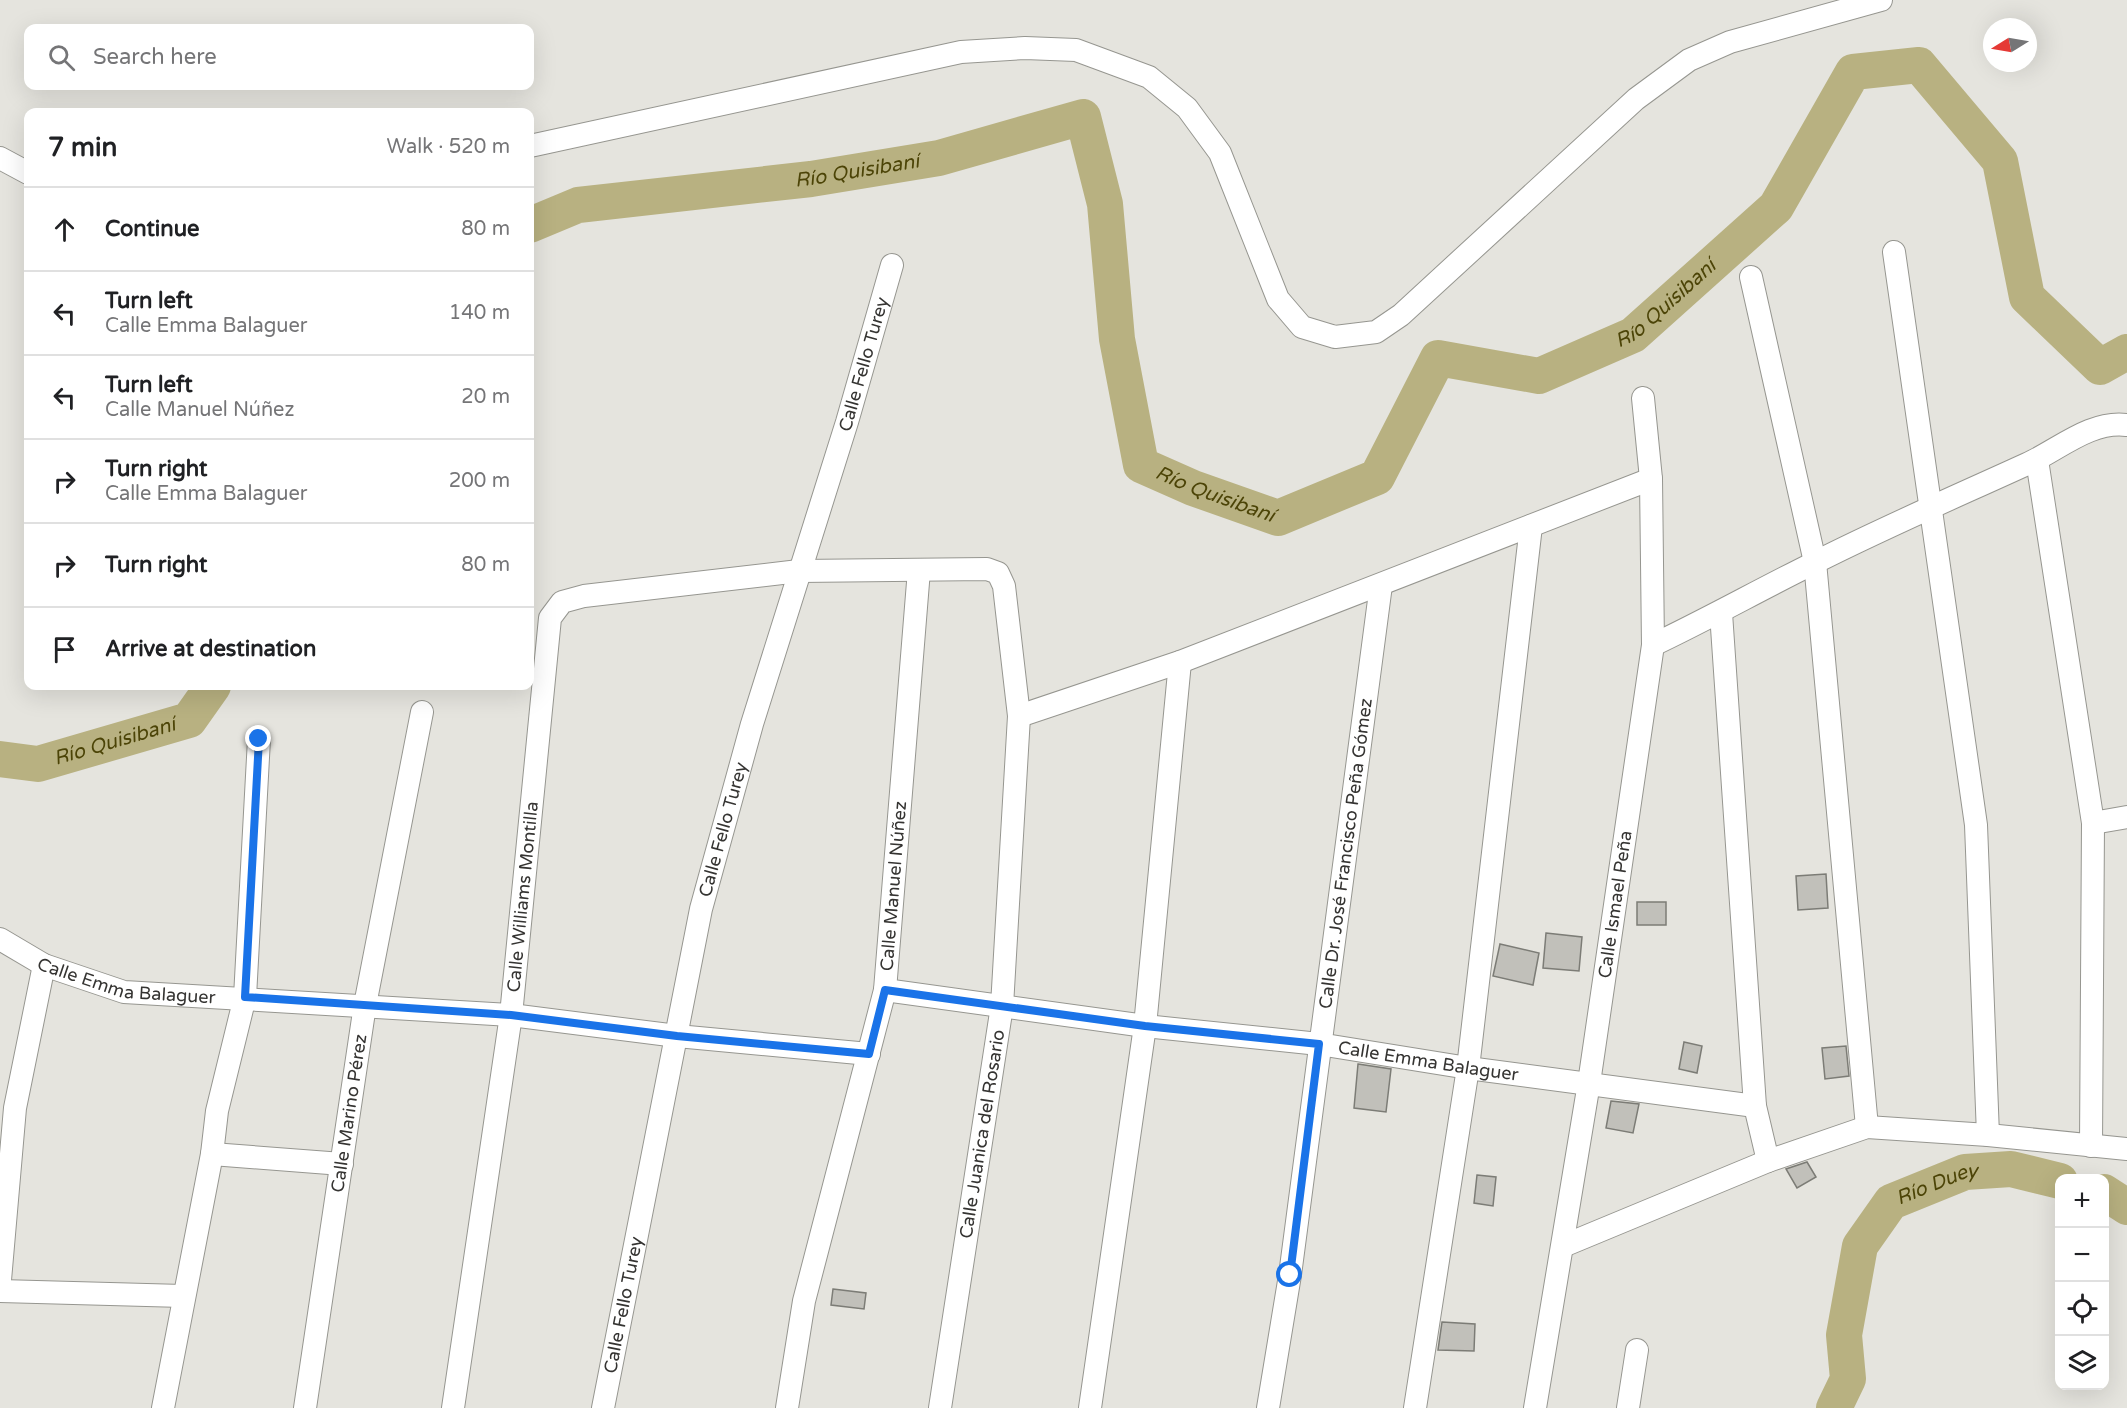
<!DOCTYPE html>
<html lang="en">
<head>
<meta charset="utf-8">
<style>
	body { margin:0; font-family:"Varela Round",sans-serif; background:#f6f6f6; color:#202124 }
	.controls { position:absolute; right:18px; bottom:18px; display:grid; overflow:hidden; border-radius:12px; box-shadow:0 6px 24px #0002 }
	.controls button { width:54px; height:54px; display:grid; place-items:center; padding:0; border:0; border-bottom:2px solid #e0e0e0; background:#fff; color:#202124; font:30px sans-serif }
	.compass { position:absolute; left:1983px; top:18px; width:54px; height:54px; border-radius:50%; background:#fff; box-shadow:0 6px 24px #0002; rotate:259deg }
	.stop { position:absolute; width:18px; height:18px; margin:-14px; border:4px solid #1a73e8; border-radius:50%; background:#fff }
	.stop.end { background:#1a73e8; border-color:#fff; box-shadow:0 2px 6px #0008 }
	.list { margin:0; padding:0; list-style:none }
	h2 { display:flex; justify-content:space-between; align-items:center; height:78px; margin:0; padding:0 24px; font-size:26px }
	h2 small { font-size:20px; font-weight:400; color:#757577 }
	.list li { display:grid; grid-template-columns:39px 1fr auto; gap:18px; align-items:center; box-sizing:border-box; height:84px; padding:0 24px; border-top:2px solid #e0e0e0 }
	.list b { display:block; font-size:22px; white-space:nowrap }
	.list p { margin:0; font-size:20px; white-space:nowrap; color:#757577 }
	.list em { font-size:20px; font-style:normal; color:#757577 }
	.icon { flex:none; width:33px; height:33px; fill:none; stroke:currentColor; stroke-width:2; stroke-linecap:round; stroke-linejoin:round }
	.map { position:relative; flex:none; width:2127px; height:1408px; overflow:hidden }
	.search { position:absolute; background:#fff; box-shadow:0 6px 24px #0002; left:24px; top:24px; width:510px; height:66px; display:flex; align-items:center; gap:15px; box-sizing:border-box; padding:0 21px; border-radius:12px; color:#757577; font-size:22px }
	.panel { position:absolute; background:#fff; box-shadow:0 6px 24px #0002; left:24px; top:108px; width:510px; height:582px; border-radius:12px }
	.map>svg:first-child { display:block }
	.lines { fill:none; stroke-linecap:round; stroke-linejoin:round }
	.river { stroke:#b8b181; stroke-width:36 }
	.building { fill:#c1c0ba; stroke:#7c7c76; stroke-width:1.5 }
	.street-casing { stroke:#969690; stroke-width:24 }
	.street { stroke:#fff; stroke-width:22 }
	.route { stroke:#1a73e8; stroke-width:8 }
	.labels { text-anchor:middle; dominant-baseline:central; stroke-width:5; stroke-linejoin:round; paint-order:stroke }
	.street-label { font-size:18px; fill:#353432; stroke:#fff }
	.water-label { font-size:20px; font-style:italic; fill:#4c4407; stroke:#fff }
</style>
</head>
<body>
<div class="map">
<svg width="2127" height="1408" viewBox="0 0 2127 1408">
	<rect width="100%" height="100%" fill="#e5e4de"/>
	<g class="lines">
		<g class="river">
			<path id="s1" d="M530 225 578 205 811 179 939 158 1083 117 1105 204 1117 339 1141 465 1193 488 1278 518 1377 477 1438 358 1539 376 1633 335 1776 207 1853 72 1919 65 2000 161 2027 297 2100 367 2127 352"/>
			<path id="s2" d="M0 759 38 764 189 720 213 686"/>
			<path d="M2104 1192 2127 1207"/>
			<path id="s3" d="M1834 1408 1848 1379 1844 1335 1860 1246 1891 1202 1965 1172 2011 1169 2060 1181"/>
		</g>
	</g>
	<g class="building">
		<path d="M1826 874 1828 908 1798 910 1796 876Z"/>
		<rect x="1637" y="902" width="29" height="23"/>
		<path d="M1546 933 1582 937 1579 971 1543 968Z"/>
		<path d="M1500 944 1539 953 1533 985 1493 976Z"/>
		<path d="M1684 1042 1702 1046 1697 1073 1679 1069Z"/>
		<path d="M1846 1046 1849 1076 1825 1079 1822 1048Z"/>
		<path d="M1358 1064 1391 1069 1386 1112 1354 1108Z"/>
		<path d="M1611 1101 1639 1104 1633 1133 1606 1128Z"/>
		<path d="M1807 1162 1816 1177 1797 1188 1786 1169Z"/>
		<path d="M1477 1175 1496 1177 1493 1206 1474 1203Z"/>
		<path d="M833 1289 866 1293 864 1309 831 1305Z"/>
		<path d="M1442 1322 1475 1324 1474 1351 1438 1350Z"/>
	</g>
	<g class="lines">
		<g class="street-casing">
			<g id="street">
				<path d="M530 146 961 52 1025 48 1076 50 1149 77 1187 108 1220 153 1278 299 1302 327 1335 337 1376 332 1401 315 1636 99 1689 60 1730 42 1881 0"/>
				<path d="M0 158 28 173"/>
				<path d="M1894 252 1976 825 1988 1135"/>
				<path d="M1751 277 1815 562 1867 1127"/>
				<path d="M2037 460 2093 823 2091 1146"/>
				<path d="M1721 613 1755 1106 1768 1161"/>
				<path d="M1653 645C1708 619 1761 589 1816 562 1885 527 1957 496 2027 464 2058 450 2091 420 2127 425"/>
				<path d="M1019 716 1180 662 1651 479"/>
				<path d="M2093 823 2127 817"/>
				<path id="s4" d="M0 939 44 965 124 992 511 1015 677 1036 869 1054"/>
				<path id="s5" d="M885 990 1145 1026 1319 1044 1468 1068 1755 1106"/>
				<path d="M212 1154 342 1164"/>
				<path d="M1563 1246 1768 1161 1867 1127 1988 1135 2127 1149"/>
				<path d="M0 1280 15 1108 44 965"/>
				<path d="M0 1291 183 1296"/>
				<path d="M163 1408 212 1154 217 1111 245 997 259 739"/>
				<path id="s6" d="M305 1408 365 1005 422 712"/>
				<path id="s7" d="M453 1408 511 1015 550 618 562 602 584 596 799 571 987 569 998 573 1004 586 1019 716 1002 1006 940 1408"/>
				<path id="s8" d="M603 1408 701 909 752 724 847 422 892 265"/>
				<path id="s9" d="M787 1408 804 1301 885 990 919 570"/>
				<path d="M1090 1408 1145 1026 1180 662"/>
				<path id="s10" d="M1268 1408 1290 1275 1381 585"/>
				<path d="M1415 1408 1468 1068 1531 526"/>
				<path id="s11" d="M1535 1408 1589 1083 1653 645 1651 479 1643 398"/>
				<path d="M1628 1408 1637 1350"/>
			</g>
		</g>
		<use href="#street" class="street"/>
	</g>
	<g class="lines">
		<path class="route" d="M259 739 245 997 511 1015 677 1036 869 1054 885 990 1145 1026 1319 1044 1290 1275"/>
	</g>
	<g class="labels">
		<g class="street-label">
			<text stroke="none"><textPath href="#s8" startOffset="1077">Calle Fello Turey</textPath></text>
			<text stroke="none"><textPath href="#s8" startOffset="591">Calle Fello Turey</textPath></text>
			<text stroke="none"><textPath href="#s10" startOffset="560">Calle Dr. José Francisco Peña Gómez</textPath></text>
			<text stroke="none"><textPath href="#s9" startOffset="534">Calle Manuel Núñez</textPath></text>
			<text stroke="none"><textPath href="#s7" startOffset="516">Calle Williams Montilla</textPath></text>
			<text stroke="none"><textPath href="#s11" startOffset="510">Calle Ismael Peña</textPath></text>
			<text stroke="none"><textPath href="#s4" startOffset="136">Calle Emma Balaguer</textPath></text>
			<text stroke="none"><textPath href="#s5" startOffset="548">Calle Emma Balaguer</textPath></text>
			<text stroke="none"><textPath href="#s6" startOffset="298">Calle Marino Pérez</textPath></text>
			<text transform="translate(982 1134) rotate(-81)">Calle Juanica del Rosario</text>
			<text stroke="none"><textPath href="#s8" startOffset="105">Calle Fello Turey</textPath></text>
		</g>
		<g class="water-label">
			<text stroke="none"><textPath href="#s1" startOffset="333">Río Quisibaní</textPath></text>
			<text stroke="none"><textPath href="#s1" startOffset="1557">Río Quisibaní</textPath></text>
			<text stroke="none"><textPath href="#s1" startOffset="999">Río Quisibaní</textPath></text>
			<text stroke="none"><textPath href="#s2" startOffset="118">Río Quisibaní</textPath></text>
			<text stroke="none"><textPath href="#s3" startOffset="270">Río Duey</textPath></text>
		</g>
	</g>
</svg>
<div class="controls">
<button>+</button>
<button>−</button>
<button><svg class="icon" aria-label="locate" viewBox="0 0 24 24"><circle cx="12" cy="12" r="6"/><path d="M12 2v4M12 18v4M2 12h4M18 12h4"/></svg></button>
<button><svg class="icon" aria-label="layers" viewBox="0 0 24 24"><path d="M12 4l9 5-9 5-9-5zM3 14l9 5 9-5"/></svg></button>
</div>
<svg class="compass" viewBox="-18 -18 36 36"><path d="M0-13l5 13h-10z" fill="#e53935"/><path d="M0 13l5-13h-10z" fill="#757577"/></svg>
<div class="stop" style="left:1290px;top:1275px"></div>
<div class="stop end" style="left:259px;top:739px"></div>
<div class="search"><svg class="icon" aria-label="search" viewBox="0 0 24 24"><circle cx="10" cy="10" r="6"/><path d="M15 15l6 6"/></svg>Search here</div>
<section class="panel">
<h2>7 min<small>Walk · 520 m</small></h2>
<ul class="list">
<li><svg class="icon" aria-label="ahead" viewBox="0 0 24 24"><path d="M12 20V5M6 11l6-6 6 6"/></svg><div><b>Continue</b></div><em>80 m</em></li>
<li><svg class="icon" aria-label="left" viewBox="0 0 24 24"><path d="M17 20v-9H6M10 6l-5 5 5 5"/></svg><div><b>Turn left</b><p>Calle Emma Balaguer</p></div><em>140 m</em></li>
<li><svg class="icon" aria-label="left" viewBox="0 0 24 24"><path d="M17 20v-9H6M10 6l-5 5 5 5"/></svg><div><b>Turn left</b><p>Calle Manuel Núñez</p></div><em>20 m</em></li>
<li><svg class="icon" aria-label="right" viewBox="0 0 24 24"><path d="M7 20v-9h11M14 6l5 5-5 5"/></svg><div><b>Turn right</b><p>Calle Emma Balaguer</p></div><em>200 m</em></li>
<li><svg class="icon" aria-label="right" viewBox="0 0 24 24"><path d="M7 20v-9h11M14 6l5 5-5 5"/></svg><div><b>Turn right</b></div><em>80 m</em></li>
<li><svg class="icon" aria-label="arrive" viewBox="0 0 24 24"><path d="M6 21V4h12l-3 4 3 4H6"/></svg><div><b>Arrive at destination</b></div></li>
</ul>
</section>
</div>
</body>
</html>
